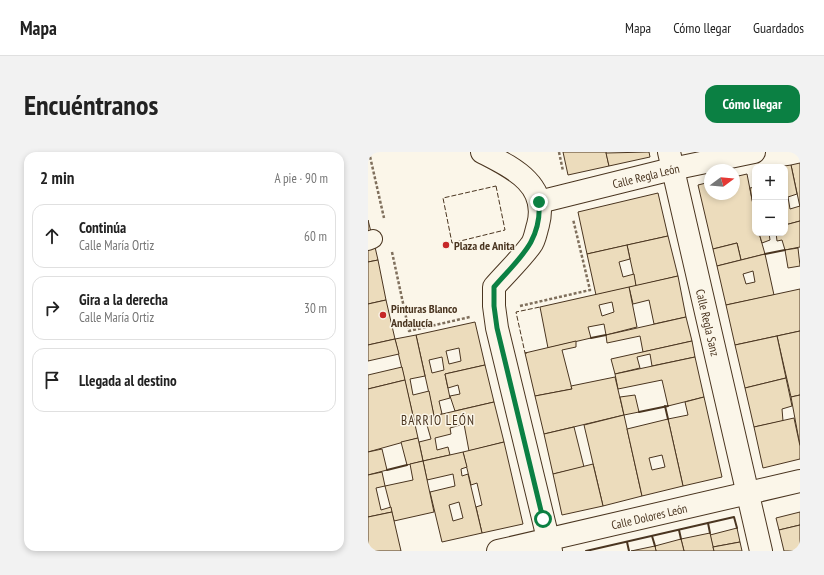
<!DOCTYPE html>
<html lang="es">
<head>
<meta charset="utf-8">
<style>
	body { margin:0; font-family:"PT Sans Narrow",sans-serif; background:#f2f2f2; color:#222 }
	.controls { position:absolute; right:12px; top:12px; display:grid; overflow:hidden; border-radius:8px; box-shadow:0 2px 6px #0003 }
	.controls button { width:36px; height:36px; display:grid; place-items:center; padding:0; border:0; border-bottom:1px solid #e0e0e0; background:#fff; color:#222; font:20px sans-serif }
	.compass { position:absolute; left:336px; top:12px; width:36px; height:36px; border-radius:50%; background:#fff; box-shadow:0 2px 6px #0003; rotate:74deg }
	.stop { position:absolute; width:12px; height:12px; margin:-9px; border:3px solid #0b8043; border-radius:50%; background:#fff }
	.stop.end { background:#0b8043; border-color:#fff; box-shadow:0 1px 4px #0008 }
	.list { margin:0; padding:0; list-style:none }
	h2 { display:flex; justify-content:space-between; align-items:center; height:52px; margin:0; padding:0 16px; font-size:17px }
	h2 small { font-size:13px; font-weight:400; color:#767676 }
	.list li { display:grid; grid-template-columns:26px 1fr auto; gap:12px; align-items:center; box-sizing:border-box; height:64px; margin:0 8px 8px; padding:0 8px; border:1px solid #e0e0e0; border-radius:12px }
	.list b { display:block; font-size:15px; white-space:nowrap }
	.list p { margin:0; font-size:13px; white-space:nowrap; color:#767676 }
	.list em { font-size:13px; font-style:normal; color:#767676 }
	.icon { flex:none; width:22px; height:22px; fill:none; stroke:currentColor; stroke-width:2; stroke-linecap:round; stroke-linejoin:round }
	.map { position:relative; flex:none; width:432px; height:399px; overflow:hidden; border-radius:12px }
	header { display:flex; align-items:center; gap:24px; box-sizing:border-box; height:56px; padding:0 20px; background:#fff; border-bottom:1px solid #e0e0e0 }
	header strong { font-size:19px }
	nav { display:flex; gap:22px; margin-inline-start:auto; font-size:14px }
	.intro { display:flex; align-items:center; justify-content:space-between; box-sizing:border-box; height:96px; padding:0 24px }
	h1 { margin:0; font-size:28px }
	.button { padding:10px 18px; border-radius:12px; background:#0b8043; color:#fff; font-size:14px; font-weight:700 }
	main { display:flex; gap:24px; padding:0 24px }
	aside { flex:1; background:#fff; border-radius:12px; box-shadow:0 2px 6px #0003 }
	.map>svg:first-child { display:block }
	.building { fill:#ecdcbc; stroke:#4a3520; fill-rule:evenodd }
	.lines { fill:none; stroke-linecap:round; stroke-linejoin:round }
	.pedestrian-casing { stroke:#4a3520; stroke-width:20 }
	.minor-casing { stroke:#4a3520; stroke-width:24 }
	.path { stroke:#7f6f5c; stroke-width:2.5; stroke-dasharray:3 2; stroke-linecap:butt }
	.pedestrian { stroke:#fbf6e9; stroke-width:18 }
	.minor { stroke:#fbf6e9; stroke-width:22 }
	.fence { stroke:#4a3520; stroke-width:1; stroke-dasharray:5 2; stroke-linecap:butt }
	.wall { stroke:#4a3520; stroke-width:2 }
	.route { stroke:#0b8043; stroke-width:5 }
	.poi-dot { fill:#c62828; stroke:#fbf6e9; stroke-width:1.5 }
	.labels { text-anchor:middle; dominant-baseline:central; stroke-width:3; stroke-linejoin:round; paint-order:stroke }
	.street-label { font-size:12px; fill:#4a3520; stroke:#fbf6e9 }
	.poi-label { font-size:12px; font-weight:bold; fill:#4a3520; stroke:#fbf6e9; text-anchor:start }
	.neighbourhood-label { font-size:13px; letter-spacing:1px; fill:#4a3520; stroke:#fbf6e9 }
</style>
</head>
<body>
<header>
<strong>Mapa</strong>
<nav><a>Mapa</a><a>Cómo llegar</a><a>Guardados</a></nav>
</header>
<div class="intro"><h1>Encuéntranos</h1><a class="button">Cómo llegar</a></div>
<main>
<aside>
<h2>2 min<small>A pie · 90 m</small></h2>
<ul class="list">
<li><svg class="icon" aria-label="ahead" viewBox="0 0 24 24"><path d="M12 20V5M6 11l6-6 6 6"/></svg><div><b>Continúa</b><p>Calle María Ortiz</p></div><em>60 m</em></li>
<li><svg class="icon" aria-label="right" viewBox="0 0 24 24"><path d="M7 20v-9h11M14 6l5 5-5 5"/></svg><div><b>Gira a la derecha</b><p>Calle María Ortiz</p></div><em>30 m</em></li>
<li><svg class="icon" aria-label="arrive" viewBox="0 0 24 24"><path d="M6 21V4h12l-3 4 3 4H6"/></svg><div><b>Llegada al destino</b></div></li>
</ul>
</aside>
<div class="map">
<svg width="432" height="399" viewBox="0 0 432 399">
	<rect width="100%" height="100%" fill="#fbf6e9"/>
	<g class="building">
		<path d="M195 0H238L241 14 200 23Z"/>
		<path d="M281 0 282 5 241 14 238 1Z"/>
		<path d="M432 11V55L423 13Z"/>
		<path d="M423 13 429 42 420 45 422 57 432 54V69L417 73V15H410Z"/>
		<path d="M379 22 387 63V81H391L397 102 373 108 369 91 345 97 330 33 342 30V42H366V25Z"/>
		<path d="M387 35V63L382 36Z"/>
		<path d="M290 41 300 84 219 102 210 60Z"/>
		<path d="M0 68 3 80H0Z"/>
		<path d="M432 69V95L417 98 414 88 409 89 408 81H417V73Z"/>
		<path d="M391 81H402H401L402 88 394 91Z"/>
		<path d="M300 84 310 124 268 134 259 93Z"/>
		<path d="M369 91 373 108 349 114 345 97Z"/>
		<path d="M259 93 262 107 251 110 255 125 266 122 268 134 228 143 219 102Z"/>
		<path d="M7 95 10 108 0 110V96Z"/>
		<path d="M430 96 432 114 420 116 417 98Z"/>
		<path d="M397 102 406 143 358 153 349 114ZM385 119 387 130 378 132 375 122Z"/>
		<path d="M10 108 18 148 0 152V110Z"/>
		<path d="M310 124 318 165 286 172 281 148 265 152 261 135Z"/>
		<path d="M261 135 269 175 238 183 236 172 220 175 223 186 180 196 172 155ZM244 150 246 160 234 164 231 153Z"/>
		<path d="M432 137V179L367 193 358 153Z"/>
		<path d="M18 148 27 187 0 193V152Z"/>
		<path d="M318 165 324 189 275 200 272 184 239 191 238 183Z"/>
		<path d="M107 170 117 213 77 222 82 246 71 249 74 262 66 264 48 183ZM91 196 93 209 81 212 78 199ZM74 205 76 218 64 221 61 208Z"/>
		<path d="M432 179V243L423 245 409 184Z"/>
		<path d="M48 183 57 224 42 227 45 243 61 239 66 264 46 268 27 187Z"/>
		<path d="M409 184 418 226 377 236 367 193Z"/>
		<path d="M27 187 31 202 0 209V193Z"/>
		<path d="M208 189V195L194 198 204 237 167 244 157 201Z"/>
		<path d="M324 189 327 205 284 214 282 202 269 205 272 216 247 222 243 207Z"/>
		<path d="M327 205 336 245 300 254 294 228 250 237 247 222Z"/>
		<path d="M117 213 126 250 87 259 82 244 92 242 90 233 80 236 77 222Z"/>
		<path d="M34 215 37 228 0 237V223Z"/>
		<path d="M247 225 256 263 176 282 167 244 204 237 203 234Z"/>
		<path d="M418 226 424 254 414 257 415 269 386 275 377 236Z"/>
		<path d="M37 228 50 286 0 300V237Z"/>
		<path d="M267 243 271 260 256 263 252 245Z"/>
		<path d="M432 243V294L423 245Z"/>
		<path d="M336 245 354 325 315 334 300 267 320 263 317 250Z"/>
		<path d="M126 250 136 290 101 299 96 272 82 276 83 282 67 286 69 298 80 295 82 303 55 309 51 290 63 287 57 266Z"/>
		<path d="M256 263 274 344 235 354 216 273Z"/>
		<path d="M426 266 432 294V307L395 316 386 275Z"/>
		<path d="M300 267 315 334 274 344 259 277ZM294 303 297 315 284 318 281 306Z"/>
		<path d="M206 275 216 315 185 322 176 282Z"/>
		<path d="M50 286 55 309 39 313 33 290Z"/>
		<path d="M136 290 155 372 114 381 108 355 114 353 109 331 103 333 95 300Z"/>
		<path d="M14 297 19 318 0 323V300Z"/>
		<path d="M95 300 99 315 93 317 94 324 100 322 114 381 74 390 62 340 87 334 85 322 59 328 55 309ZM91 350 95 366 85 369 81 353Z"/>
		<path d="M55 309 66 360 26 369 17 334 45 328 42 312Z"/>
		<path d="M225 312 235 354 194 363 185 322Z"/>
		<path d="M14 320 17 334 8 336 13 358 23 355 24 360 0 365V323Z"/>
		<path d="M24 360 33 399H0V365Z"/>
		<path d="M432 360V373L411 378 408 366Z"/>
		<path d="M432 373V399H416L411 378Z"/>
		<path d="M369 376 372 390 345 395 342 383Z"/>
		<path d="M342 381 346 399H316L313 387Z"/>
		<path d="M313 387 316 399H288L287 394Z"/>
		<path d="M372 390 374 399H346L345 395Z"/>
		<path d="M287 394 288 399H263Z"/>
	</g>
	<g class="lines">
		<g class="pedestrian-casing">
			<path id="pedestrian" d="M0 89 5 87"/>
		</g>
		<g class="minor-casing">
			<g id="minor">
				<path d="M114 0C143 15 181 32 170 73 168 79 167 88 163 93 152 108 138 121 126 135V154L129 176 183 399"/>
				<path id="s1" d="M301 0 393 399"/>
				<path id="s2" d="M171 50 304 17 386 0"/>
				<path id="s3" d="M130 399 432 329"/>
			</g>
		</g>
		<g class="path">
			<path d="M1 0 16 66"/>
			<path d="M191 0 195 19"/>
			<path d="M24 100 41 179 102 165"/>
			<path d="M152 154 222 138 205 67"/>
		</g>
		<use href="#pedestrian" class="pedestrian"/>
		<use href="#minor" class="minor"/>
		<g class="fence">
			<path d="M128 34 137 78 84 91 75 46Z"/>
			<path d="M159 201H157L148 160 172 155"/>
		</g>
		<g class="wall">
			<path d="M397 102 417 98"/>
			<path d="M223 186 238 183"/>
			<path d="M297 254 300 267"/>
			<path d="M271 260 300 254"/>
			<path d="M19 318 39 313"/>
			<path d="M340 371 342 381"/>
			<path d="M311 378 313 387"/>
			<path d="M284 384 287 394"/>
			<path d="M259 390 261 399"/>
			<path d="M218 399 366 365 369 376"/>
		</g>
	</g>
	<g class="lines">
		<path class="route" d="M171 50C174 90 150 107 126 135V154L129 176 175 367"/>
	</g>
	<g class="poi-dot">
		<circle cx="78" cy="93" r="4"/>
		<circle cx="15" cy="163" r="4"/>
	</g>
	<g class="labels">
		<g class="street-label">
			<text stroke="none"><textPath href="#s2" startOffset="110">Calle Regla León</textPath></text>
			<text stroke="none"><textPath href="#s1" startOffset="175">Calle Regla Sanz</textPath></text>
			<text stroke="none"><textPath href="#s3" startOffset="155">Calle Dolores León</textPath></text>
		</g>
		<g class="poi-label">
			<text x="86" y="93">Plaza de Anita</text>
			<text x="23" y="156">Pinturas Blanco<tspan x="23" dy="14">Andalucía</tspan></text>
		</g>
		<g class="neighbourhood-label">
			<text x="70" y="268">BARRIO LEÓN</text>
		</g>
	</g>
</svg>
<div class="controls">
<button>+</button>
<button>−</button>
</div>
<svg class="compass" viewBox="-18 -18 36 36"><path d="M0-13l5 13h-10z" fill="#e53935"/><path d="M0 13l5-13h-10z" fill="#767676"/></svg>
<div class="stop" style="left:175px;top:367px"></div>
<div class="stop end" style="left:171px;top:50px"></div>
</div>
</main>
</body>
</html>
